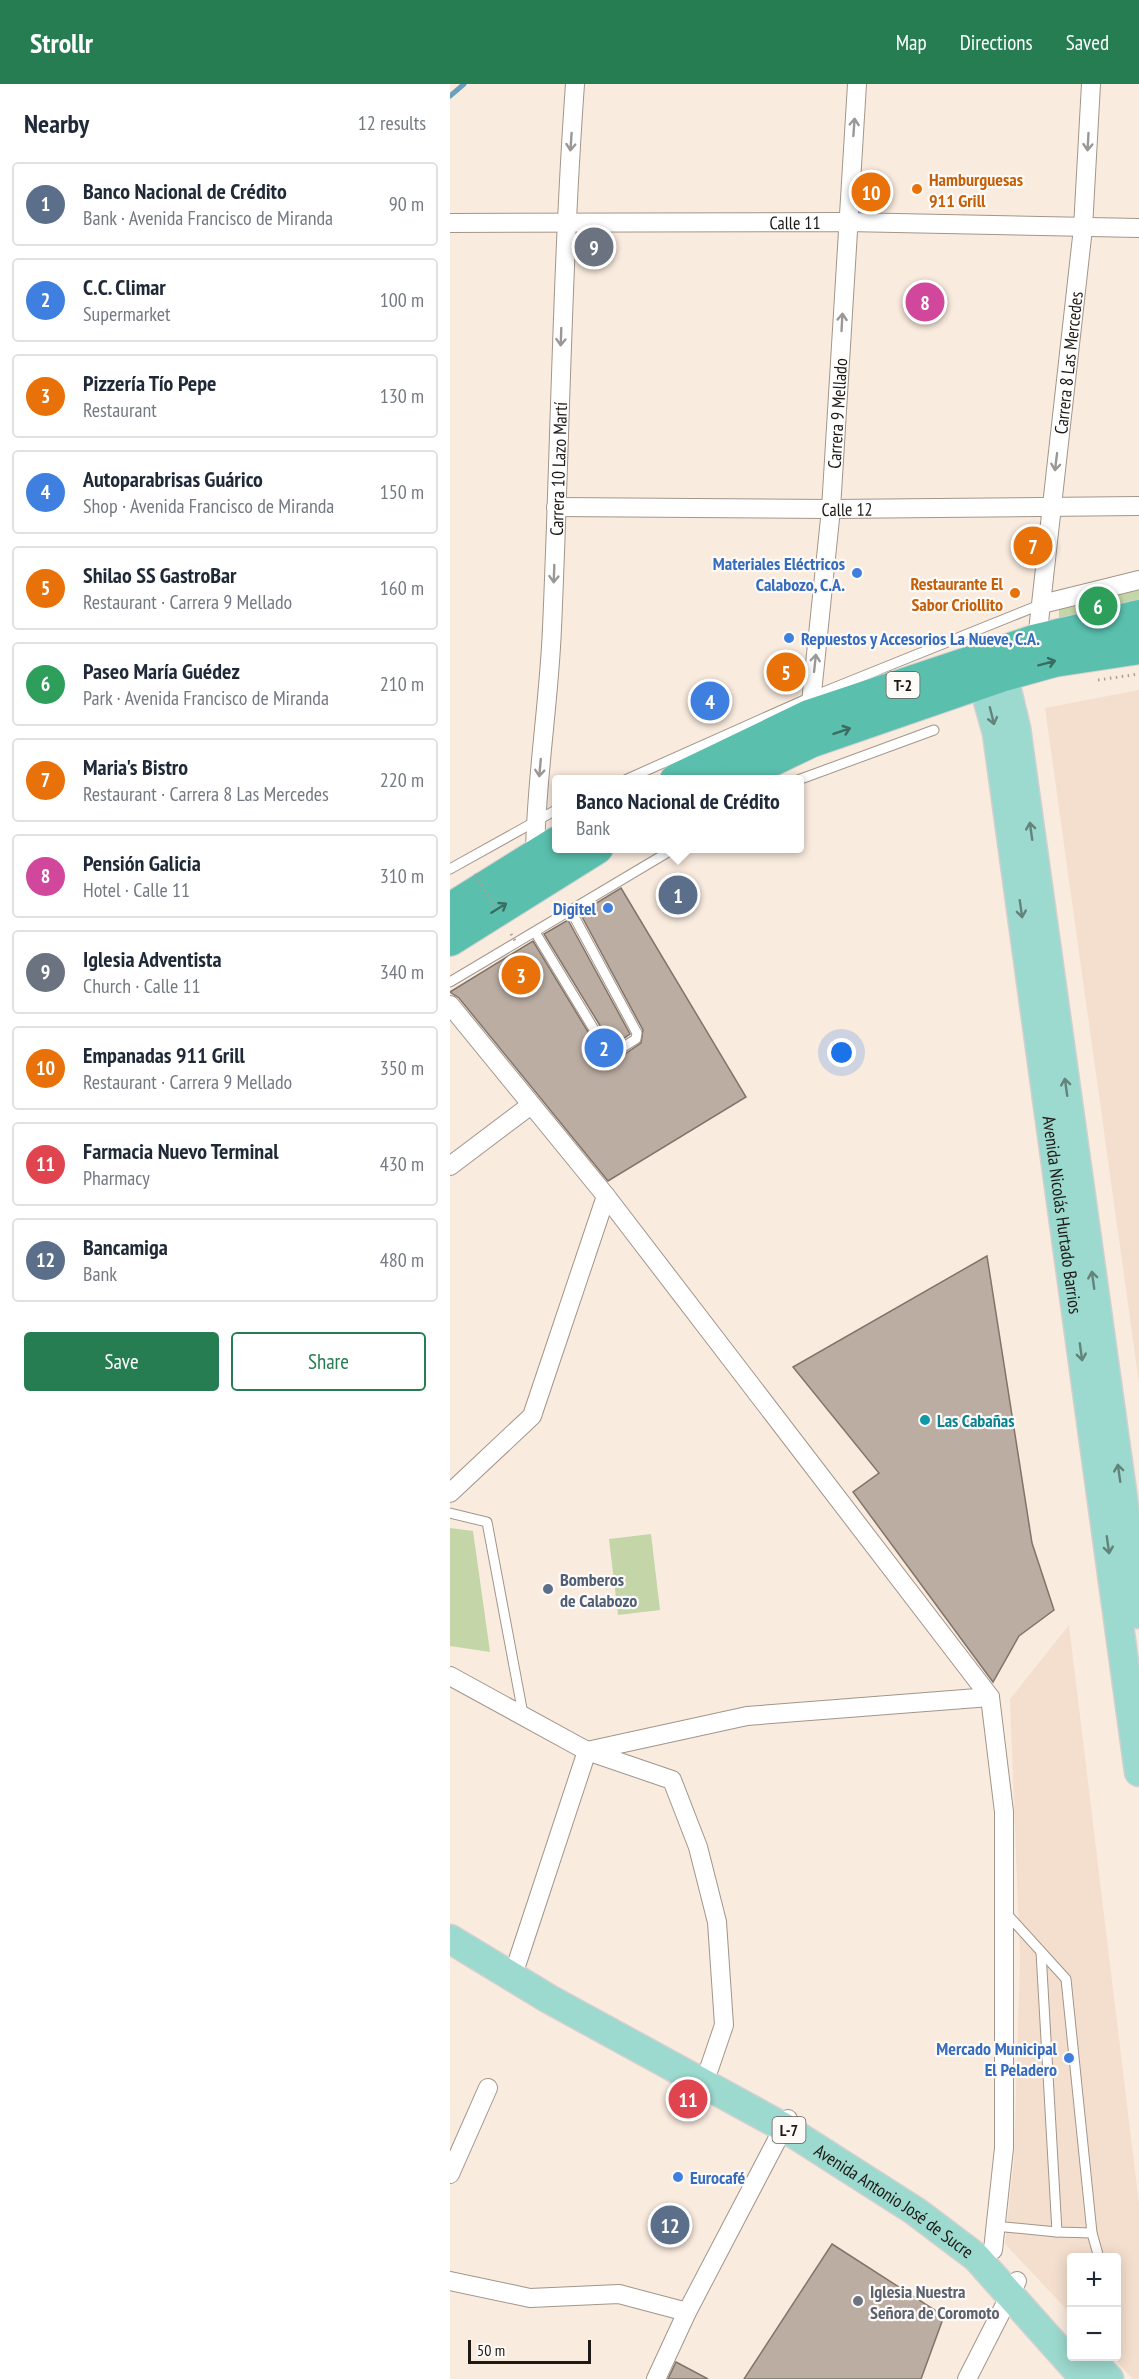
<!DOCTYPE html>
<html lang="en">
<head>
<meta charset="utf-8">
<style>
	body { margin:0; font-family:"PT Sans Narrow",sans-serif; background:#f6f6f7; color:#1f2937 }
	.controls { position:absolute; right:18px; bottom:18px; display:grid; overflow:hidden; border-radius:6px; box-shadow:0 3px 15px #0003 }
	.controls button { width:54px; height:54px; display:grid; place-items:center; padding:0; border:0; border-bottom:2px solid #e0e1e3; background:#fff; color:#1f2937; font:30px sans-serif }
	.scale { position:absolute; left:18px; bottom:15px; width:123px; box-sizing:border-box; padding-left:6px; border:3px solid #1e1915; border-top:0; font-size:16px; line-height:21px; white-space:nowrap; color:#1e1915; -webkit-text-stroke:4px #fdfaf8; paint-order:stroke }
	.you { position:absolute; left:392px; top:969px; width:21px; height:21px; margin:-15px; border:4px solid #fff; border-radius:50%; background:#1a73e8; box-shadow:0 0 0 9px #1a73e833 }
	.badge { display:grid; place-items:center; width:39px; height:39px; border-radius:50%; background:#257d51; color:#fff; font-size:20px; font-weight:700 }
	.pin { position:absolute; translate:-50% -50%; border:3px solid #fff; box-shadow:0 2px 6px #0006 }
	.popup { position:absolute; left:102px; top:691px; width:252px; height:78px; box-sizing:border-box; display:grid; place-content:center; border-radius:6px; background:#fff; filter:drop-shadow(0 2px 4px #0005); font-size:20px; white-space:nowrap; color:#747a83 }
	.popup b { font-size:22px; color:#1f2937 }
	.popup::after { content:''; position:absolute; left:50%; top:100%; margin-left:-12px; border:12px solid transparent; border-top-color:#fff }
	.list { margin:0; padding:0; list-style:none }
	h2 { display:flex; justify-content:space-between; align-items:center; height:78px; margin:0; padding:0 24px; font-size:26px }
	h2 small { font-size:20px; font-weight:400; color:#747a83 }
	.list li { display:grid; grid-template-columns:39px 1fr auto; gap:18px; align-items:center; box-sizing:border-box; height:84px; margin:0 12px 12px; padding:0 12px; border:2px solid #e0e1e3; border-radius:6px }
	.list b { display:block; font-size:22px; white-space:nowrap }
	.list p { margin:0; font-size:20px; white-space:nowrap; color:#747a83 }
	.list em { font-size:20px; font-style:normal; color:#747a83 }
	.actions { display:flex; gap:12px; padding:18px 24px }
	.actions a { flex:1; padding:14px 0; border:2px solid #257d51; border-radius:6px; text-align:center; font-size:21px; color:#257d51 }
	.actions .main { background:#257d51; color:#fff }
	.map { position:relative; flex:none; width:689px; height:2295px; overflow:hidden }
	header { display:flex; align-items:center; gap:36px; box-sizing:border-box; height:84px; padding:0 30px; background:#257d51; color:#fff }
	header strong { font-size:28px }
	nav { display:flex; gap:33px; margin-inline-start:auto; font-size:21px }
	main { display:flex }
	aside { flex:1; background:#fff }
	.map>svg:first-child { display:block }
	.built { fill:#f4dfce }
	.green { fill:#c4d5a7 }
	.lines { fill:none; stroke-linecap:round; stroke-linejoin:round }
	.stream { stroke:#6a9fbd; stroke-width:5 }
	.building { fill:#bbada2; stroke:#817469; stroke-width:1.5 }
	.lane-casing { stroke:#a2958a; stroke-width:11 }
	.street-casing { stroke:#a2958a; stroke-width:20 }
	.primary-casing { stroke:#d2d1d0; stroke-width:31 }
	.highway-casing { stroke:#d2d1d0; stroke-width:34 }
	.path { stroke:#aca097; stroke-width:3; stroke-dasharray:1.5 4.5; stroke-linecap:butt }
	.lane { stroke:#fff; stroke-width:9 }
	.street { stroke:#fff; stroke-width:18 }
	.primary { stroke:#9cd9ce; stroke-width:28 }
	.highway { stroke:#5abfad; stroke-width:32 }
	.path-bridge { stroke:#aca097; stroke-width:3; stroke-dasharray:1.5 4.5; stroke-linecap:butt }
	.oneway { stroke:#9a9896 }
	.oneway2 { stroke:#3c6c61 }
	.oneway3 { stroke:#63837b }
	.food-dot { fill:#e8710a; stroke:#fdfaf8; stroke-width:2 }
	.shop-dot { fill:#3f7fe0; stroke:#fdfaf8; stroke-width:2 }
	.culture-dot { fill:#0f9aa8; stroke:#fdfaf8; stroke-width:2 }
	.service-dot { fill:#5c6f8a; stroke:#fdfaf8; stroke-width:2 }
	.worship-dot { fill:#6b7280; stroke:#fdfaf8; stroke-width:2 }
	.labels { text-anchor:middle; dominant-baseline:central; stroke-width:4.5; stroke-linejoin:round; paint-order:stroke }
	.shield { fill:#fdfaf8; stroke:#615c59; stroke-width:1.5 }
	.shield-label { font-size:16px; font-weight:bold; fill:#1e1915 }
	.food-label { font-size:18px; font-weight:bold; fill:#c56008; stroke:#fdfaf8; text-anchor:start }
	.street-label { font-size:18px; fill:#1e1915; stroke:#fdfaf8 }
	.shop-label { font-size:18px; font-weight:bold; fill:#366cbe; stroke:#fdfaf8; text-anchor:end }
	.culture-label { font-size:18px; font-weight:bold; fill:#0d838f; stroke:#fdfaf8; text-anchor:start }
	.service-label { font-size:18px; font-weight:bold; fill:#4e5e75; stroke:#fdfaf8; text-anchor:start }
	.worship-label { font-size:18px; font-weight:bold; fill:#5b616d; stroke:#fdfaf8; text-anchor:start }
</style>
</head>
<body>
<header>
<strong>Strollr</strong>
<nav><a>Map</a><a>Directions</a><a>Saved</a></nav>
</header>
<main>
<aside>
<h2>Nearby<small>12 results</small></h2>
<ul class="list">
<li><span class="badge" style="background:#5c6f8a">1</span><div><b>Banco Nacional de Crédito</b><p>Bank · Avenida Francisco de Miranda</p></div><em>90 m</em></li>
<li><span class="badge" style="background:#3f7fe0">2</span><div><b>C.C. Climar</b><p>Supermarket</p></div><em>100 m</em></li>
<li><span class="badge" style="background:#e8710a">3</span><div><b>Pizzería Tío Pepe</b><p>Restaurant</p></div><em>130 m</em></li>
<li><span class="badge" style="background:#3f7fe0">4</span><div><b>Autoparabrisas Guárico</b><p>Shop · Avenida Francisco de Miranda</p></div><em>150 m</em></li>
<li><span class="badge" style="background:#e8710a">5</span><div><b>Shilao SS GastroBar</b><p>Restaurant · Carrera 9 Mellado</p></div><em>160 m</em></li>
<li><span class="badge" style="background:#2e9e5b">6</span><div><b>Paseo María Guédez</b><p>Park · Avenida Francisco de Miranda</p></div><em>210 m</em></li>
<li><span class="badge" style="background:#e8710a">7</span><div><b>Maria's Bistro</b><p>Restaurant · Carrera 8 Las Mercedes</p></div><em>220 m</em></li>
<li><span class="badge" style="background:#d1479c">8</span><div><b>Pensión Galicia</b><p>Hotel · Calle 11</p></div><em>310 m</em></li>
<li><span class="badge" style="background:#6b7280">9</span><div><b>Iglesia Adventista</b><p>Church · Calle 11</p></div><em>340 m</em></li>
<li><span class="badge" style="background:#e8710a">10</span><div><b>Empanadas 911 Grill</b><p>Restaurant · Carrera 9 Mellado</p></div><em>350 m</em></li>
<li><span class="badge" style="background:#e0444e">11</span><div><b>Farmacia Nuevo Terminal</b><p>Pharmacy</p></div><em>430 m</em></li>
<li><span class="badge" style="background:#5c6f8a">12</span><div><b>Bancamiga</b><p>Bank</p></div><em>480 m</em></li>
</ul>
<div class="actions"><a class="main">Save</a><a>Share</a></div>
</aside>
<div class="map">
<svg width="689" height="2295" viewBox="0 0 689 2295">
	<rect width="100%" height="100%" fill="#faebdf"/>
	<g class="built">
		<path d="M689 606V1299L595 624Z"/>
		<path d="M619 1541 689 2120V2295H683L662 2273 666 2272V2174H622L621 2230 555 2160 564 2074 570 1874 560 1615Z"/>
	</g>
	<g class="green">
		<path d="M689 503V520L609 537V525Z"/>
		<path d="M0 1444 23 1447 40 1568 0 1562Z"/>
		<path d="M201 1450 210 1526 168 1531 159 1455Z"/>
	</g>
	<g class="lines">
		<path class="stream" d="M0 12 14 0"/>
	</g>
	<g class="building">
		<path d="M171 804 296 1013 158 1097 9 914 0 908 83 857 146 961 156 972 169 974 191 959 193 946 130 829Z"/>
		<path d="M118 836 180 950 164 961 157 953 94 850Z"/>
		<path d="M537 1172 582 1459 604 1526 569 1552 543 1598 403 1408 429 1389 343 1283Z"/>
		<path d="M382 2160 494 2232 471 2295H294Z"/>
		<path d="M226 2278 258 2295H218Z"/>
	</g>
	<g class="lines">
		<g class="lane-casing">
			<g id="lane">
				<path d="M175 696 361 613 592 520"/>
				<path d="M348 696 484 646"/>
				<path d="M0 785 106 726"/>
				<path d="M85 848 151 957 158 966 165 968 186 955 187 949 121 827"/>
				<path d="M0 898 225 764"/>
				<path d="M0 1429 37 1438 73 1630"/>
				<path d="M556 1829 616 1895 642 2149 649 2174"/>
				<path d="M591 1868 607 2148 642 2149"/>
				<path d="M544 2142 607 2148"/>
			</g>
		</g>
		<g class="street-casing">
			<g id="street">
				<path id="s1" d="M0 139 397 138 689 144"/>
				<path id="s2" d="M106 423 381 425 689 422"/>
				<path d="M592 520 689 496"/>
				<path id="s3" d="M587 556 633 144 641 0"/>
				<path id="s4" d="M359 638 381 425 407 0"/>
				<path id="s5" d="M85 770C86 695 99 620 102 544 110 363 112 181 125 0"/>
				<path d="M0 921 156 1112 82 1332 0 1409"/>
				<path d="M0 1082 81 1021"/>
				<path d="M156 1112 540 1613 554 1728V2064L543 2166"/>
				<path d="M0 1592 137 1667 222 1696 248 1763 267 1838 274 1941 259 1985"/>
				<path d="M67 1879 137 1667 297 1632 540 1613"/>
				<path d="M0 2090 38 2004"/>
				<path d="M0 2197 80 2214 169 2210 237 2228"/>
				<path d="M206 2295 237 2228 338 2035"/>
				<path d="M517 2295 567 2197"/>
			</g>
		</g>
		<g class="primary-casing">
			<g id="primary">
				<path d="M548 569 566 644 689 1530"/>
				<path id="s6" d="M527 578 547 649 689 1688"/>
				<path id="s7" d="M0 1855 99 1915 335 2044 465 2127 526 2173 635 2295"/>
				<path d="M638 2272 659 2295"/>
			</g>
		</g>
		<g class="highway-casing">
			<g id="highway">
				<path d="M226 696 359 632 587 556 689 532"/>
				<path d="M281 696 360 658 554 591 604 577 689 564"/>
				<path d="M0 825 106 759"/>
				<path d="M0 856 147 764"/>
			</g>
		</g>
		<path class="path" d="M648 596 689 590"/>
		<use href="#lane" class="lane"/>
		<use href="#street" class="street"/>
		<use href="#primary" class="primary"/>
		<use href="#highway" class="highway"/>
		<g class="path-bridge">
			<path d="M25 790 47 827"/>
			<path d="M61 850 67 860"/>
		</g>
	</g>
	<defs><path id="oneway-shaft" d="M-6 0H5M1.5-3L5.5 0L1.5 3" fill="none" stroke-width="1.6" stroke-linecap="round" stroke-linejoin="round" transform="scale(1.5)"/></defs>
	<g class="oneway">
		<use href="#oneway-shaft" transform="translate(404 43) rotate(-86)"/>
		<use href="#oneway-shaft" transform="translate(121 58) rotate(94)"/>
		<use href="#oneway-shaft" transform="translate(638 58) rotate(93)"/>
		<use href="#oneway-shaft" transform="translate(392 238) rotate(-87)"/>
		<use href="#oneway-shaft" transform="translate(111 253) rotate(92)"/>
		<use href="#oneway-shaft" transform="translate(606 378) rotate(97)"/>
		<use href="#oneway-shaft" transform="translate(104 490) rotate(92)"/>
		<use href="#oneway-shaft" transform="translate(365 579) rotate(-84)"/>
		<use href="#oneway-shaft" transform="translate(90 684) rotate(95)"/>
	</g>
	<g class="oneway2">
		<use href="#oneway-shaft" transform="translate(597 579) rotate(-15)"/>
		<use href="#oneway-shaft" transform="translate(392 647) rotate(-19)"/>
		<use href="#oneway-shaft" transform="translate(49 824) rotate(-32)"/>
	</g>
	<g class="oneway3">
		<use href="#oneway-shaft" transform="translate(542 632) rotate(76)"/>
		<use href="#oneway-shaft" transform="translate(581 747) rotate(-98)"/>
		<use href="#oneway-shaft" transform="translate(571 825) rotate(82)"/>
		<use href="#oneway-shaft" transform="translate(616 1003) rotate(-98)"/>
		<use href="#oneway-shaft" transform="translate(643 1196) rotate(-98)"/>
		<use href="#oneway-shaft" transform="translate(631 1268) rotate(82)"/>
		<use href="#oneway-shaft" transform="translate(669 1389) rotate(-98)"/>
		<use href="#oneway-shaft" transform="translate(658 1461) rotate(82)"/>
	</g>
	<g class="food-dot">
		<circle cx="467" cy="105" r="6"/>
		<circle cx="565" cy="509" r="6"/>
	</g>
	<g class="shop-dot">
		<circle cx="407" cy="489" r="6"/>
		<circle cx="339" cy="554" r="6"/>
		<circle cx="158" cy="824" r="6"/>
		<circle cx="619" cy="1974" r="6"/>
		<circle cx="228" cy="2093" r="6"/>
	</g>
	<circle class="culture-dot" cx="475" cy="1336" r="6"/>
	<circle class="service-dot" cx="98" cy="1505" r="6"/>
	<circle class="worship-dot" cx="408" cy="2217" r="6"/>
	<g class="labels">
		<g class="shield">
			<rect x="436.5" y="588" width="33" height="26" rx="4.5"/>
			<rect x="322.5" y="2033" width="33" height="26" rx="4.5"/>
		</g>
		<g class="shield-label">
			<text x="453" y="601">T-2</text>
			<text x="339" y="2046">L-7</text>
		</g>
		<g class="food-label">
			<text x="479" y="95">Hamburguesas<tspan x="479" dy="21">911 Grill</tspan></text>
			<text x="553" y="499" text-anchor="end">Restaurante El<tspan x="553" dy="21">Sabor Criollito</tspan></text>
		</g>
		<g class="street-label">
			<text stroke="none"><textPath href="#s1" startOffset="345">Calle 11</textPath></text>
			<text stroke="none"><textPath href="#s3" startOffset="279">Carrera 8 Las Mercedes</textPath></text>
			<text stroke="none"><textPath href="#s4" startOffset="310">Carrera 9 Mellado</textPath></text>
			<text stroke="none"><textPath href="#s5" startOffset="386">Carrera 10 Lazo Martí</textPath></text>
			<text stroke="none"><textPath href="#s2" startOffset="291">Calle 12</textPath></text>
			<text stroke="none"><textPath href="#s6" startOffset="560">Avenida Nicolás Hurtado Barrios</textPath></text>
			<text stroke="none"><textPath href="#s7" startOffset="516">Avenida Antonio José de Sucre</textPath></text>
		</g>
		<g class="shop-label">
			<text x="395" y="479">Materiales Eléctricos<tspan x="395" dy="21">Calabozo, C.A.</tspan></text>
			<text x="351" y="554" text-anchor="start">Repuestos y Accesorios La Nueve, C.A.</text>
			<text x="146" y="824">Digitel</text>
			<text x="607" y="1964">Mercado Municipal<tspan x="607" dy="21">El Peladero</tspan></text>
			<text x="240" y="2093" text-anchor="start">Eurocafé</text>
		</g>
		<g class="culture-label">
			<text x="487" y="1336">Las Cabañas</text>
		</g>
		<g class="service-label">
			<text x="110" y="1495">Bomberos<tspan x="110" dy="21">de Calabozo</tspan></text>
		</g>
		<g class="worship-label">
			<text x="420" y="2207">Iglesia Nuestra<tspan x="420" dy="21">Señora de Coromoto</tspan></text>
		</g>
	</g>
</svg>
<div class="controls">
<button>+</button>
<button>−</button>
</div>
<div class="scale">50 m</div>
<div class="you"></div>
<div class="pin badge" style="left:228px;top:811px;background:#5c6f8a">1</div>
<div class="popup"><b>Banco Nacional de Crédito</b>Bank</div>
<div class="pin badge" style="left:154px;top:964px;background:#3f7fe0">2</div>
<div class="pin badge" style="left:71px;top:891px;background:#e8710a">3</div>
<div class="pin badge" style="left:260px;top:617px;background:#3f7fe0">4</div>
<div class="pin badge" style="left:336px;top:588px;background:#e8710a">5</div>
<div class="pin badge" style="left:648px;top:522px;background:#2e9e5b">6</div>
<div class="pin badge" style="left:583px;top:462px;background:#e8710a">7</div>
<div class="pin badge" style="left:475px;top:218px;background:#d1479c">8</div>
<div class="pin badge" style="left:144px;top:163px;background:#6b7280">9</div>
<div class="pin badge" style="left:421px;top:108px;background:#e8710a">10</div>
<div class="pin badge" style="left:238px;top:2015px;background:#e0444e">11</div>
<div class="pin badge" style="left:220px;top:2141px;background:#5c6f8a">12</div>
</div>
</main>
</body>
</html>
